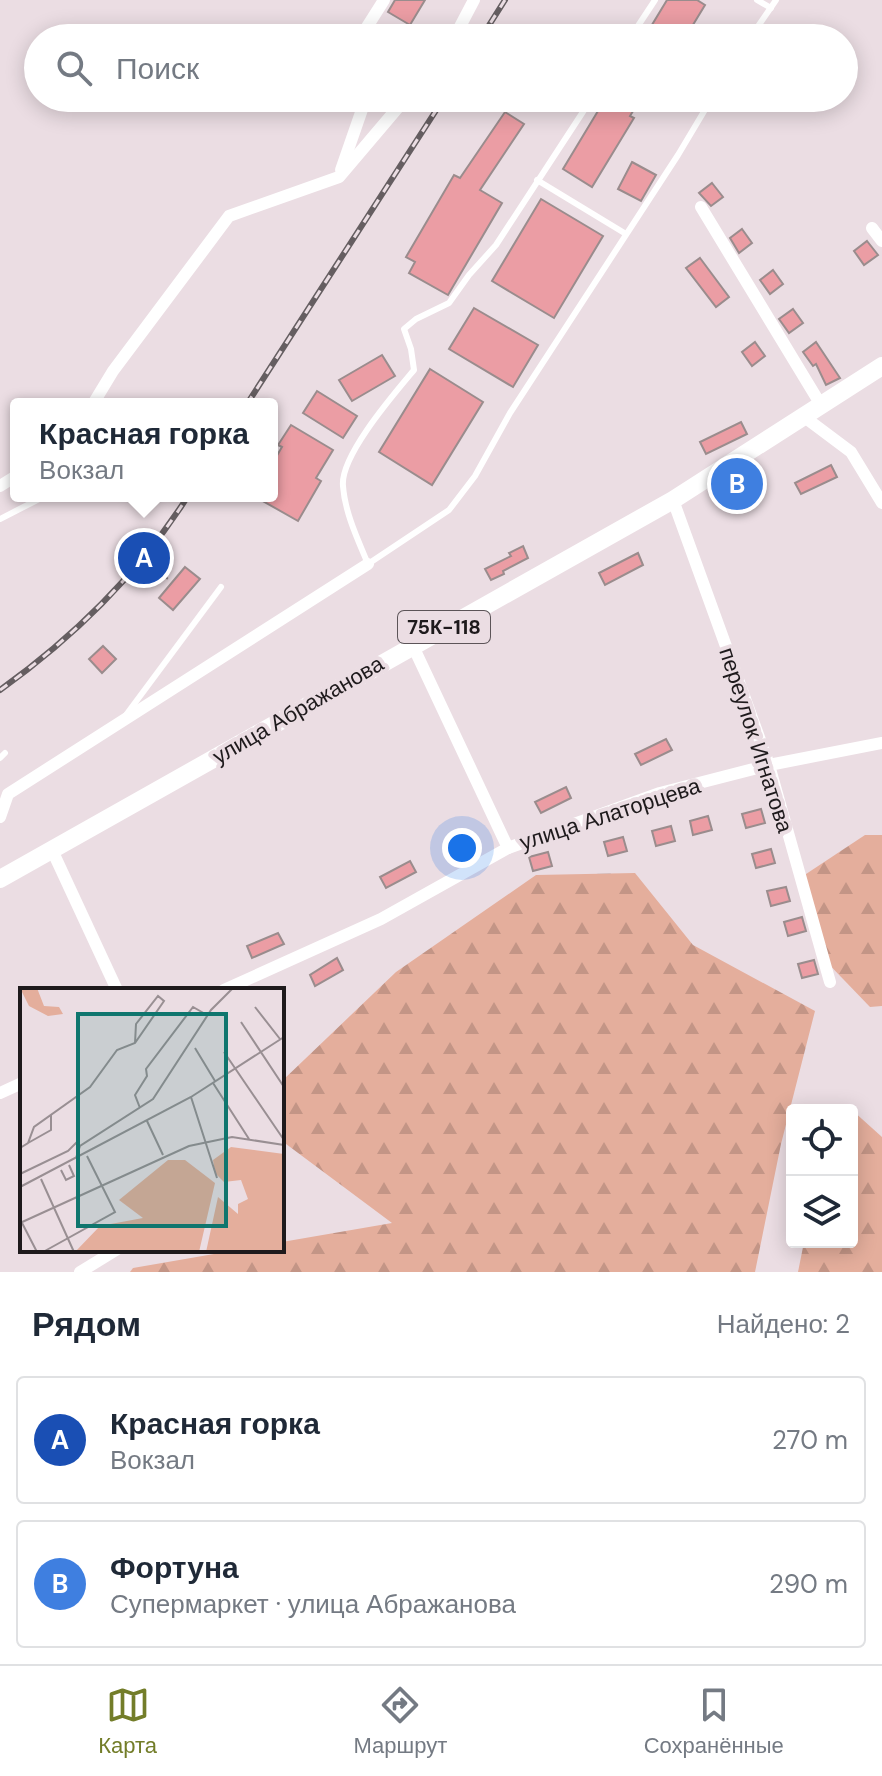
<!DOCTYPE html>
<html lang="ru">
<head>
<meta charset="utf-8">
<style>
	body { margin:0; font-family:"DM Sans",sans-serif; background:#f2f2f3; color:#1f2937 }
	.controls { position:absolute; right:24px; bottom:24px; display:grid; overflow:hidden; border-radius:8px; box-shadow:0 4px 20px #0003 }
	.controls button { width:72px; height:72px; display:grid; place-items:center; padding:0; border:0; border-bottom:2px solid #e0e1e3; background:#fff; color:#1f2937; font:40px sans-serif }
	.you { position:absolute; left:462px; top:848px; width:28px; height:28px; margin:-20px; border:6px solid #fff; border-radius:50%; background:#1a73e8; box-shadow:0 0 0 12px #1a73e833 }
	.badge { display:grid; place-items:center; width:52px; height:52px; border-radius:50%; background:#737d29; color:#fff; font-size:26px; font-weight:700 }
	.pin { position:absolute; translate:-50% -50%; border:4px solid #fff; box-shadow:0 2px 8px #0006 }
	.popup { position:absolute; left:10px; top:398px; width:268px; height:104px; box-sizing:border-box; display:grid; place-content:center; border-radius:8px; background:#fff; filter:drop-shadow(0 2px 6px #0005); font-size:26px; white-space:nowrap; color:#747a83 }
	.popup b { font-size:30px; color:#1f2937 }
	.popup::after { content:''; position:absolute; left:50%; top:100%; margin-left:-16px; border:16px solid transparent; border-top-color:#fff }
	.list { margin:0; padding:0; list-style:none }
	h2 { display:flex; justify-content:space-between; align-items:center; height:104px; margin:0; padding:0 32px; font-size:34px }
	h2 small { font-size:26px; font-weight:400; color:#747a83 }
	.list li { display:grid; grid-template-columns:52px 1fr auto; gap:24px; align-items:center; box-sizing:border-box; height:128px; margin:0 16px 16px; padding:0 16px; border:2px solid #e0e1e3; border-radius:8px }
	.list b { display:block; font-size:30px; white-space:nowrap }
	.list p { margin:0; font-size:26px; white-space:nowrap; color:#747a83 }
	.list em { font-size:26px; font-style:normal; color:#747a83 }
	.icon { flex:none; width:44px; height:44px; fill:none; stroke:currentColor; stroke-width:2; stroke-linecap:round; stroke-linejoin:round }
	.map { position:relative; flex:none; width:882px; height:1272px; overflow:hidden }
	.search { position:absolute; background:#fff; box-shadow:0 4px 20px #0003; left:24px; right:24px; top:24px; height:88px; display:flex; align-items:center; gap:20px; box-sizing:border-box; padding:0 28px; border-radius:44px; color:#747a83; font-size:30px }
	.sheet { height:392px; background:#fff }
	nav { display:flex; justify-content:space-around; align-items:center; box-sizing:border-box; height:112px; border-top:2px solid #e0e1e3; background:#fff; font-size:22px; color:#747a83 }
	nav a { display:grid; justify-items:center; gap:4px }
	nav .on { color:#737d29 }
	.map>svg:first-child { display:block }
	.forest { fill:url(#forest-firs) }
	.building { fill:#eb9da4; stroke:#9a8c8d; stroke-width:2 }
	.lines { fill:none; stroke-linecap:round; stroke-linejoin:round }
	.path { stroke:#93898e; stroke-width:2; stroke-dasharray:4 6; stroke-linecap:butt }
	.lane { stroke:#fff; stroke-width:6 }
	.street { stroke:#fff; stroke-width:12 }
	.primary { stroke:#fff; stroke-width:18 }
	.rail-casing { stroke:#655e61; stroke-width:6 }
	.rail { stroke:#ebdde3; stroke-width:3; stroke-dasharray:9; stroke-linecap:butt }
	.labels { text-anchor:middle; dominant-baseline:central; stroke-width:8; stroke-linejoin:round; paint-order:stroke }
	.shield { fill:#ebdde3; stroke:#5c5458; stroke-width:2 }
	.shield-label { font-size:20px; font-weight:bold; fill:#1e1a1c }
	.street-label { font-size:22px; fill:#1e1a1c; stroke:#ebdde3 }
	.inset-road { fill:none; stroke:#998f93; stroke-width:2 }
	.view { fill:#0f766e; fill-opacity:0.15; stroke:#0f766e; stroke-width:4 }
	.inset-edge { fill:none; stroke:#1e1a1c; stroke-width:4 }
</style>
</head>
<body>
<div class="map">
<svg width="882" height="1272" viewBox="0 0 882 1272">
	<defs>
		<pattern id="forest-firs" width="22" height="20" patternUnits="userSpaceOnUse" patternTransform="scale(2)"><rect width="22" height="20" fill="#e4ae9c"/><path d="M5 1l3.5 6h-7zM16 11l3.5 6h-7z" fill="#c39586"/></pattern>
	</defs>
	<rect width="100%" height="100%" fill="#ebdde3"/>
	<g class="forest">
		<path d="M865 835H882V1006L870 1007 818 953 803 876Z"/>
		<path d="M635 873 693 945 815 1011 781 1144 755 1272H130L133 1268 237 1250H282V1242L392 1223 282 1141V1081L396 972 536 875Z"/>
		<path d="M852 1110 882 1137V1272H798L804 1242H852Z"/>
	</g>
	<g class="building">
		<path d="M395 0H425L410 25 388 12Z"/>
		<path d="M667 0H697L705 5 685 38H644Z"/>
		<path d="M616 98H641L630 116 634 118 592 187 563 169 604 101 612 105Z"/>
		<path d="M505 112 524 124 480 190 502 203 448 295 409 273 415 262 406 257 454 175 460 178Z"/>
		<path d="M632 162 656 175 641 201 618 189Z"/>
		<path d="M712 183 723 197 711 206 699 193Z"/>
		<path d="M541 199 603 236 554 318 492 281Z"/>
		<path d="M742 229 752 243 739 253 730 238Z"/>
		<path d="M867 241 878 255 864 265 854 251Z"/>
		<path d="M700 258 729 297 716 307 686 268Z"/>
		<path d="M773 270 783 284 770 294 760 280Z"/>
		<path d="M474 308 538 345 513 387 449 349Z"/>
		<path d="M793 309 803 323 789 333 779 319Z"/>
		<path d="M755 342 765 356 752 366 742 352Z"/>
		<path d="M816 342 840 378 826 385 816 364 813 366 803 352Z"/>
		<path d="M382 355 395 376 352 401 339 380Z"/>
		<path d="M430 369 483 402 432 485 379 452Z"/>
		<path d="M317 391 357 416 343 438 303 413Z"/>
		<path d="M741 422 747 434 706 454 700 442Z"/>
		<path d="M291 425 333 450 316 478 321 481 298 521 254 496H272V464L282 447 278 445Z"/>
		<path d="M831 465 837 477 801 494 795 483Z"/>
		<path d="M523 546 528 558 503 571 504 574 491 580 485 569 511 556 509 553Z"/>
		<path d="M638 553 643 565 605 585 599 573Z"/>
		<path d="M185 567 200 579 173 610 159 598Z"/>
		<path d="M103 646 116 659 102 673 89 659Z"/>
		<path d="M666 739 672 750 641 765 635 754Z"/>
		<path d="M566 787 571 798 541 813 535 802Z"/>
		<path d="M761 809 765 823 746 828 742 814Z"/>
		<path d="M708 816 712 830 693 835 690 821Z"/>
		<path d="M671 826 675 841 656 846 652 831Z"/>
		<path d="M623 837 627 851 608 856 604 842Z"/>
		<path d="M771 849 775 863 756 868 752 854Z"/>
		<path d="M548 852 552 866 533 871 529 857Z"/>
		<path d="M410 861 416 872 386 888 380 877Z"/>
		<path d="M786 887 790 901 771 906 767 891Z"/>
		<path d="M802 917 806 931 788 936 784 922Z"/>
		<path d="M278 933 284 944 252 958 247 946Z"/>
		<path d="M337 958 343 970 315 986 310 975Z"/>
		<path d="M814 960 818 974 802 978 798 964Z"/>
	</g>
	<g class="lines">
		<path class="path" d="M149 564 168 579"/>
		<g class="lane">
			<path d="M757 0 771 8"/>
			<path d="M630 38 655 0"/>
			<path d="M750 38 776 0"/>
			<path d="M592 98 496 245 469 275 449 303 416 319 404 329 411 349 414 370C394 394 340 456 343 486 345 513 358 540 368 564L449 510 475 476 510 413 678 155 712 98"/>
			<path d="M537 180 626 234"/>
			<path d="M0 519 45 496"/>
			<path d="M126 715 221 587"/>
			<path d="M0 758 5 753"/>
		</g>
		<g class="street">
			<path d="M360 38 384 0"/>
			<path d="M454 38 474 0"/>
			<path d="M341 170 366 98"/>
			<path d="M701 207 821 405"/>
			<path d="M872 228 882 241"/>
			<path d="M93 404 113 371 229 216 339 177 406 98"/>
			<path d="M803 416 851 452 882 503"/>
			<path d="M0 486 16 476"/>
			<path d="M673 500 769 765 830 982"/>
			<path d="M412 644 508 848"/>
			<path d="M0 817 8 794 368 564"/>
			<path d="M52 850 117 990"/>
			<path d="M224 990 381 919 508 848 660 793 769 765 882 743"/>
			<path d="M0 1093 22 1083"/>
			<path d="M80 1272 116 1250"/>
		</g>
		<path class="primary" d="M0 879 673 500 882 366"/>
		<g class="rail-casing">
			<g id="rail">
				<path d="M481 38 505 0"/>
				<path d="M247 404 444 98"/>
				<path d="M0 690C74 637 139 573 188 496"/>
			</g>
		</g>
		<use href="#rail" class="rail"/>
	</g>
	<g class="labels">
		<rect class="shield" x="398" y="611" width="92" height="32" rx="6"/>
		<g class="shield-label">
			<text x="444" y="627">75К-118</text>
		</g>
		<g class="street-label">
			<text transform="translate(298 710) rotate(-30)">улица Абражанова</text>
			<text transform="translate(756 740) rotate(72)">переулок Игнатова</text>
			<text transform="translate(610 814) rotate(-18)">улица Алаторцева</text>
		</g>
	</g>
	<g transform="translate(20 988)">
		<rect width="264" height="264" fill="#ebdde3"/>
		<path d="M211 159 264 166V264H186L198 209 218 226V216L228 211 221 192 204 194 195 185 193 172ZM148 172H165L195 195 179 264H55L80 238 123 230 99 212Z" fill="#e4ae9c"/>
		<path d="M0 0H17L24 18 39 19 43 26 28 28 9 18Z" fill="#e4ae9c"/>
		<path class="inset-road" d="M235 19 260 51M221 34 264 99M175 60 195 93M204 64 264 152M193 95 229 151M171 109 197 190M120 120 115 107 127 88 126 81 173 19 187 27M127 133 143 167M8 155 31 142V127M0 160 8 155 14 139 70 99 97 62 115 55 144 13 138 8 116 36 115 55M56 170 60 158 133 111 191 22 213 0M41 182 46 192 54 188 49 177M0 186 48 163 59 152M21 191 54 264M0 199 171 109 264 49M0 231 17 264M0 235 169 158 212 149 264 157M23 264 95 224 67 168"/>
		<path class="view" d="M58 26H206V238H58Z"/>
		<rect width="264" height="264" class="inset-edge"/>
	</g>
</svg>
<div class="controls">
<button><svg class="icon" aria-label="locate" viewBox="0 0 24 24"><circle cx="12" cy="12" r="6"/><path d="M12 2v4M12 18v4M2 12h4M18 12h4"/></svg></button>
<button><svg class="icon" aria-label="layers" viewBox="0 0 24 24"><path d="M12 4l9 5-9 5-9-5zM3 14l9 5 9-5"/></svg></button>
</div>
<div class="you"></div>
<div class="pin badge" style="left:144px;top:558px;background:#1a4fb4">A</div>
<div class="popup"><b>Красная горка</b>Вокзал</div>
<div class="pin badge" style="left:737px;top:484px;background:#3f7fe0">B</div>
<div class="search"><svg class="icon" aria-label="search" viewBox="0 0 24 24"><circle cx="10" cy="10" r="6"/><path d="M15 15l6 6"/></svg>Поиск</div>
</div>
<section class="sheet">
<h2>Рядом<small>Найдено: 2</small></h2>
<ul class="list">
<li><span class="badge" style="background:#1a4fb4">A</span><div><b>Красная горка</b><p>Вокзал</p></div><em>270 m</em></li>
<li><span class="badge" style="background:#3f7fe0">B</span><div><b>Фортуна</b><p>Супермаркет · улица Абражанова</p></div><em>290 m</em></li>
</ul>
</section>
<nav>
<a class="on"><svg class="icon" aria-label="map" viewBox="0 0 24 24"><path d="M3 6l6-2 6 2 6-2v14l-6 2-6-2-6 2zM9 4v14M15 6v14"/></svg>Карта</a>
<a><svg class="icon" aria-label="directions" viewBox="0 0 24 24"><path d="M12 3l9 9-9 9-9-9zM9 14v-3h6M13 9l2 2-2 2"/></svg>Маршрут</a>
<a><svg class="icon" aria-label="saved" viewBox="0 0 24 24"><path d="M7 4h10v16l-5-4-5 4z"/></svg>Сохранённые</a>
</nav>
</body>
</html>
